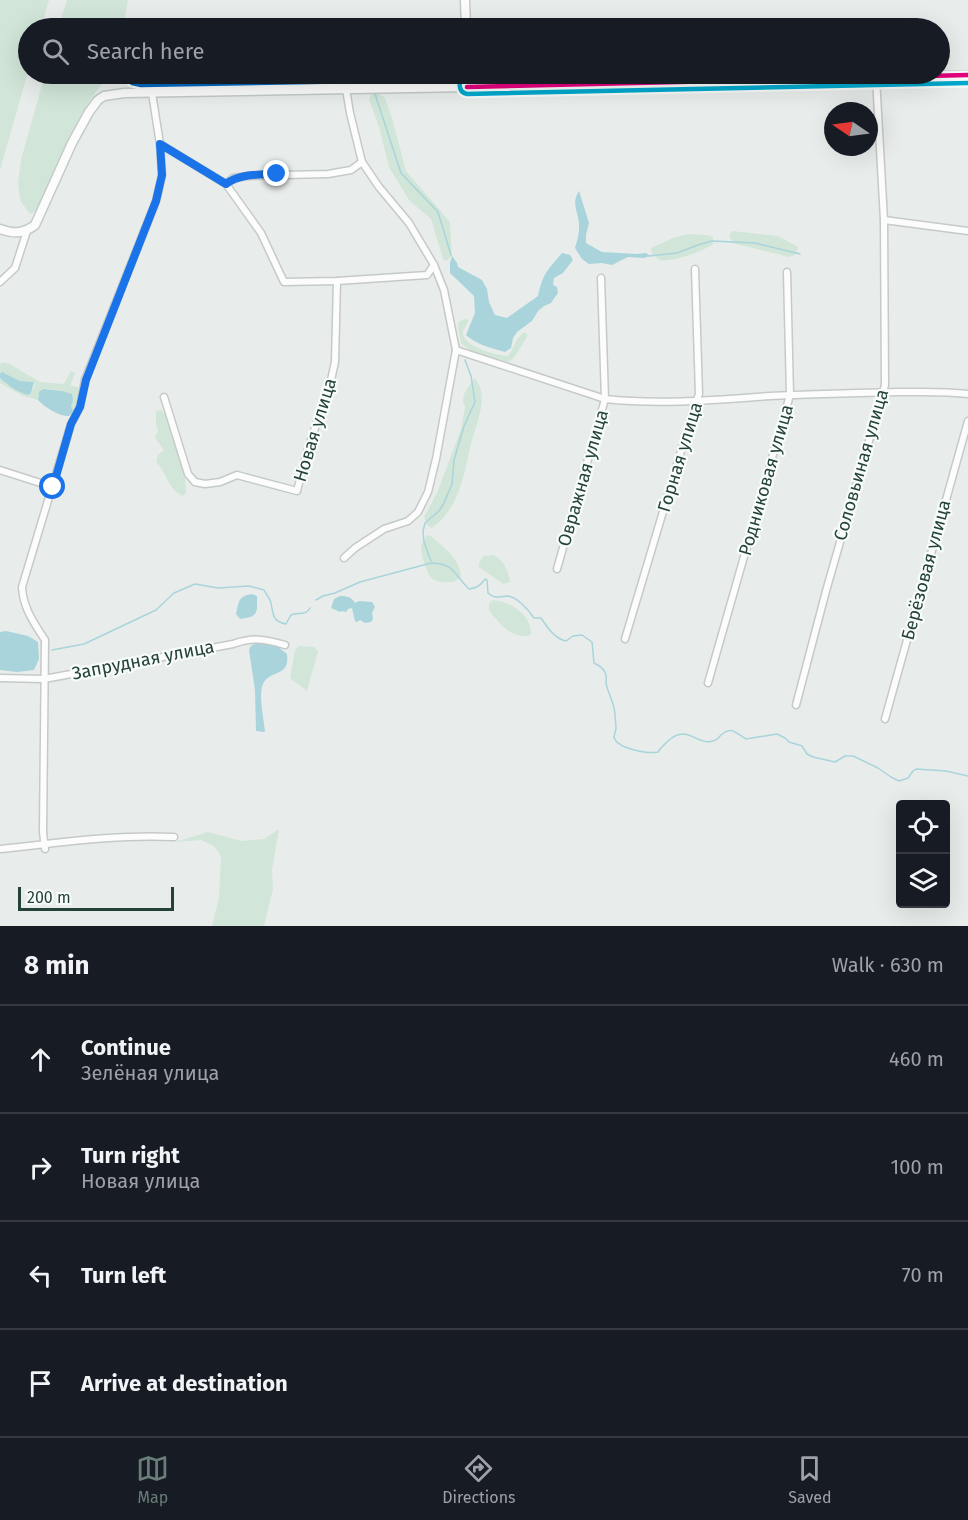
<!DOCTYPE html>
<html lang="en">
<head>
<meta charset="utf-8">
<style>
	body { margin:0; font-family:"Fira Sans",sans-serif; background:#20242c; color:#f1f3f6 }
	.controls { position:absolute; right:18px; bottom:18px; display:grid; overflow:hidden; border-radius:6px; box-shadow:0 6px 24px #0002 }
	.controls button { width:54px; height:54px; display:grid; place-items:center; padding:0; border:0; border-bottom:2px solid #363941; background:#171b24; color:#f1f3f6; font:30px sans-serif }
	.compass { position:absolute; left:824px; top:102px; width:54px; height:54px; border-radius:50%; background:#171b24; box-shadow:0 6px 24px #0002; rotate:283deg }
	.scale { position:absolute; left:18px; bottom:15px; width:156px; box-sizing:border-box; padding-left:6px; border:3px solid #24423a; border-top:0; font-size:16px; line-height:21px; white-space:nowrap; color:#24423a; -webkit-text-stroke:4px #f7fbf9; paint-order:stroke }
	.stop { position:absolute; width:18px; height:18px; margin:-14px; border:4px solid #1a73e8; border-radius:50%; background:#fff }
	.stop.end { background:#1a73e8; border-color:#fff; box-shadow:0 2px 6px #0008 }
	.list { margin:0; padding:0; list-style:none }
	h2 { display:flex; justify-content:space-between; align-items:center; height:78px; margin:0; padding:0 24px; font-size:26px }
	h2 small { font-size:20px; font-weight:400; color:#9ea1a6 }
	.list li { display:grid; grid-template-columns:39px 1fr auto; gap:18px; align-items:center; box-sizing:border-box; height:108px; padding:0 24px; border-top:2px solid #363941 }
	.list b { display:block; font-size:22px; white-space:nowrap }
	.list p { margin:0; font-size:20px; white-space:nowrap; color:#9ea1a6 }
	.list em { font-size:20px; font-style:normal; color:#9ea1a6 }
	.icon { flex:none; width:33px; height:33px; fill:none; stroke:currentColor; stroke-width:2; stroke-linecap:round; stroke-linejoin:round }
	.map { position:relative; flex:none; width:968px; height:926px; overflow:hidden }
	.search { position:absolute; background:#171b24; box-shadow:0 6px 24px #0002; left:18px; right:18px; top:18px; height:66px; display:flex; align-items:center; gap:15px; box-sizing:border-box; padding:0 21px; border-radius:33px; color:#9ea1a6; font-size:22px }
	.sheet { height:510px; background:#171b24 }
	nav { display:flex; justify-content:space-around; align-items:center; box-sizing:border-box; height:84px; border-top:2px solid #363941; background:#171b24; font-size:16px; color:#9ea1a6 }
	nav a { display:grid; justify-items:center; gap:3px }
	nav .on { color:#697e78 }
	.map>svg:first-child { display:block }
	.green { fill:#d1e6d8 }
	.water { fill:#a9d4db }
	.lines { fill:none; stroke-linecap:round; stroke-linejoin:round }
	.stream { stroke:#a9d4db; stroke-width:1.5 }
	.minor-casing { stroke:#c5cac8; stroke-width:9 }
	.tertiary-casing { stroke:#c5cac8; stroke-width:10 }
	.secondary-casing { stroke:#c3cbc8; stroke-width:11 }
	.minor { stroke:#fcfcfc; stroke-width:6 }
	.tertiary { stroke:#fcfcfc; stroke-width:7 }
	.secondary { stroke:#fcfcfc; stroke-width:8 }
	.tram { stroke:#c9cdcc; stroke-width:1.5 }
	.bus-1-casing { stroke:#f7fbf9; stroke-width:9 }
	.bus-2-casing { stroke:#f7fbf9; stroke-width:9 }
	.bus-1 { stroke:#e5007d; stroke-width:4.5 }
	.bus-2 { stroke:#00a9ce; stroke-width:4.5 }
	.tram-1-casing { stroke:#f7fbf9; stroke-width:9 }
	.tram-1 { stroke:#0065bd; stroke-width:4.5 }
	.route { stroke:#1a73e8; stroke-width:8 }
	.labels { text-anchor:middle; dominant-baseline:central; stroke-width:4.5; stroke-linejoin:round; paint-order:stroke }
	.street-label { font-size:18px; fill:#24423a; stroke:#f7fbf9 }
</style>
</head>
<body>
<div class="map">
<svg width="968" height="926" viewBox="0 0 968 926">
	<rect width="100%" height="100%" fill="#e8edeb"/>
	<g class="green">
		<path d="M0 0H49L41 28H28V72L0 170Z"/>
		<path d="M67 0H128L123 27 122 28H58Z"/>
		<path d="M45 74H106L107 78C75 114 59 162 40 206L32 214 29 213 20 200 18 183 21 160Z"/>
		<path d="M372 93H378L385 98 392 118 406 171 450 222 452 256 446 261 443 259 431 219 409 200 389 167 379 127 369 99Z"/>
		<path d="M733 231 778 236 798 247 795 255 789 257 732 243 729 234Z"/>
		<path d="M688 234 707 235 713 237V244C698 254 679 259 661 261L652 254 651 248 673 238Z"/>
		<path d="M464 319 469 320C467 325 463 329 463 333 463 346 497 356 508 356 514 348 516 338 524 332L528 335 514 358 508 362 472 351 461 344 458 328 459 322Z"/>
		<path d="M2 362 8 363 40 382 64 384 71 371 75 373 70 386 78 387 80 395 77 410 73 412 71 405 62 391 47 389 38 395V400L23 396 0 383V378L6 384 28 395 31 393 35 385 34 382 20 381 4 373 0 374V365Z"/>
		<path d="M474 378C490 393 477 423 472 440 464 472 461 507 432 528L428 526 424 517 437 493 461 429 465 407 463 401 464 394Z"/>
		<path d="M161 410 166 415 176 449 184 468 186 493 182 496C166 486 168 474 156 462L158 455 164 450 155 438 158 431 156 424V411Z"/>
		<path d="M427 535 431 536C444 548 460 558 461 576L454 582C448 582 441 583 434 580 427 577 422 556 421 549 421 544 425 540 427 535Z"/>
		<path d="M493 555C504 560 508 570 510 582L503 584 479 567V564L483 556Z"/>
		<path d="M493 600C511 602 532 615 531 635 511 640 499 623 489 610V604Z"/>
		<path d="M299 646 314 647 318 651 307 691 290 678 295 650Z"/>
		<path d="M279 829 272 870 273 889 264 926H212L219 898 221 856 214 846 201 840 175 842 208 832 241 841 264 839Z"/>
	</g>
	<g class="water">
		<path d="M579 191 589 223 586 235V243L602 252 637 254 646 253 650 256 644 258 628 257 612 265 602 263 589 264 582 259 575 248C577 241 579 235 579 228 580 214 570 204 579 191Z"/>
		<path d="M562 253 570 255 573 260 563 273 554 278 553 285 557 287 558 293 551 303 544 306 538 311 532 321 517 332 513 338 511 348 505 352C491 348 477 345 466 335L475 313 474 296 450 273V263L452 256 457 263 458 267 482 280 487 289 489 302 495 315 507 318 538 296C543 273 547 271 562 253Z"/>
		<path d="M2 372 20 381 34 382 31 393 28 395C18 392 8 386 0 378V374Z"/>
		<path d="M43 389 62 391 72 394 73 401 71 405 73 412 69 416C58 416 46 408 38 400L39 392Z"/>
		<path d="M252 594 257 596V609L255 614 251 617 240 619 236 614C239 602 238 596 252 594Z"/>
		<path d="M340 596C347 596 352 597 355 603L359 601 372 602 375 607 372 613 373 619 371 622 365 623 360 620 357 622 355 621 352 608 348 609 346 612 342 611 340 612 331 608 334 599Z"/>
		<path d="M6 631 28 636 38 642 39 659 34 670 17 672 0 670V632Z"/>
		<path d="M261 643 277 646 287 654C290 678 270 669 263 684 258 695 264 720 265 732L256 731 255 690 249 650C251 644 255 644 261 643Z"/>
	</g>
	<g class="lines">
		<g class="stream">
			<path d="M375 94 401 173 438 212 451 255"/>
			<path d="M649 256 677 253 698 245 712 241 755 243 800 254"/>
			<path d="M431 561 424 542 423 531 425 523 439 511 444 503 452 484 454 460 464 426 475 402 471 376 465 360"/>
			<path d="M316 600 323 596 335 593 360 582 431 563C456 564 453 574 469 589 477 588 480 586 485 579L487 580 488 593C495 599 498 597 507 596 516 596 529 610 534 618H541C547 627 555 639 566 641L573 636 582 635 592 642 594 663C598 665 603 668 605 672 607 677 606 677 606 682 607 692 614 701 615 714 615 718 616 724 616 728 616 731 614 734 614 737 617 749 648 754 658 752 661 747 664 745 668 741 688 723 696 746 713 741 718 740 718 738 721 735 732 726 734 732 746 739L777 734 785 738 789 742 802 746 807 754 813 757 835 762 845 756H853L878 768 891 777 899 781 908 778 913 771 916 769 946 771 968 776"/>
			<path d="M52 650 84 644 156 610 174 593 195 584 218 588 249 586 264 590C265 592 269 598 270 600 274 611 270 621 286 624L291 615C299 612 306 616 310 608"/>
		</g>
		<g class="minor-casing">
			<g id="minor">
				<path d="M160 144 226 184 261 233 284 282 337 281 427 275 434 265"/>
				<path d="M226 184 233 178 248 176 328 174 351 170 362 162"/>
				<path d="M884 220 968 231"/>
				<path d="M0 282 15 268 27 231"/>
				<path d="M456 350 605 399C660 405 715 400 770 396 813 394 856 393 899 392 922 392 945 391 968 394"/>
				<path d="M164 397 188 474 195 482 205 484 220 482 237 475 297 491 307 452 331 380 335 362 337 281"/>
				<path d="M0 470 53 487"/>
				<path d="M344 558 355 548 384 529 408 521 418 512 428 492 436 459 456 350 444 290 434 265 409 223 379 187 362 162 350 113 346 89"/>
				<path d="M557 569 605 399 601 278"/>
				<path d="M625 639 693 411 699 394 695 269"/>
				<path d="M0 678 44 679 233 644C253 637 264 639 285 645"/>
				<path d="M708 683 790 395 787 272"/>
				<path d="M796 705 826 591 885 385 884 220 876 78"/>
				<path d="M885 719 968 421"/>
				<path d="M0 849C58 843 116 834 174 837"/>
				<path d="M45 849 43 832 45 640C34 623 23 608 22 587L71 424 80 407 85 380 156 201 162 175 160 144 152 93"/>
			</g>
		</g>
		<g class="tertiary-casing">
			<path id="tertiary" d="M467 87 968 75"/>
		</g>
		<g class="secondary-casing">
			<g id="secondary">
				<path d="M465 0 466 28"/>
				<path d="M0 229C13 234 23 234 35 225L72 143 89 112 98 100 104 96 124 93 467 87V74"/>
			</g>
		</g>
		<use href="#minor" class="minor"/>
		<use href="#tertiary" class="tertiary"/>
		<use href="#secondary" class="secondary"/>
		<path class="tram" d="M138 81H191"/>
		<g class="bus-1-casing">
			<path id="bus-1" d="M467 87 968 75"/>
		</g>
		<g class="bus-2-casing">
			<path id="bus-2" d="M460 74C460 82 457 92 467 94L968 83"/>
		</g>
		<use href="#bus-1" class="bus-1"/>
		<use href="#bus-2" class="bus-2"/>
		<g class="tram-1-casing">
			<path id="tram-1" d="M124 74 132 83 141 85 473 79 481 74"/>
		</g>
		<use href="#tram-1" class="tram-1"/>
	</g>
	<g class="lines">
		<path class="route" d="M53 487 71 424 80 407 86 380 156 201 162 175 160 144 226 184C240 173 260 175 277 174"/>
	</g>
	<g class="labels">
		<g class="street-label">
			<text transform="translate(315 430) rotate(-73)">Новая улица</text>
			<text transform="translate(680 457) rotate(-73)">Горная улица</text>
			<text transform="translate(861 465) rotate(-74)">Соловьиная улица</text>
			<text transform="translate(583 478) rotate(-74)">Овражная улица</text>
			<text transform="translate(766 480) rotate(-74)">Родниковая улица</text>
			<text transform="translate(926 570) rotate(-75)">Берёзовая улица</text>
			<text transform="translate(143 660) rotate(-11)">Запрудная улица</text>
		</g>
	</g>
</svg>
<div class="controls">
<button><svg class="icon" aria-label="locate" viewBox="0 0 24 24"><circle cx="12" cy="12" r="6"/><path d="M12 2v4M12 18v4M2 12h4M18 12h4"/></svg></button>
<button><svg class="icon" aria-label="layers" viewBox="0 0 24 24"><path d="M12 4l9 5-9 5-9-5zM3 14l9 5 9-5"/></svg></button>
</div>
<svg class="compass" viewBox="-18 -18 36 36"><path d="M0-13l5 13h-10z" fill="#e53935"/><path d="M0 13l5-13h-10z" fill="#9ea1a6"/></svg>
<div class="scale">200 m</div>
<div class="stop" style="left:53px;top:487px"></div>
<div class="stop end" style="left:277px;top:174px"></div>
<div class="search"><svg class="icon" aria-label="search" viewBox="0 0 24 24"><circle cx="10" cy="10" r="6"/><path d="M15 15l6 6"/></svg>Search here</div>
</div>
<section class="sheet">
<h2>8 min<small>Walk · 630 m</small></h2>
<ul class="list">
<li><svg class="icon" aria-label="ahead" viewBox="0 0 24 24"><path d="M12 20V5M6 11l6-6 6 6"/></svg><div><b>Continue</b><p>Зелёная улица</p></div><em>460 m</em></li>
<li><svg class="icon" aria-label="right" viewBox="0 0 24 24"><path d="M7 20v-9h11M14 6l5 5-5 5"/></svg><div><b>Turn right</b><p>Новая улица</p></div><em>100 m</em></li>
<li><svg class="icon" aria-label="left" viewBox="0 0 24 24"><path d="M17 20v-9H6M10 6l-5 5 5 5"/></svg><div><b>Turn left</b></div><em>70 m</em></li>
<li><svg class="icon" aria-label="arrive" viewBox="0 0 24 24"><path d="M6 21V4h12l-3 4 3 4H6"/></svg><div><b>Arrive at destination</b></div></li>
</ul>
</section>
<nav>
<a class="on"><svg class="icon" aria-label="map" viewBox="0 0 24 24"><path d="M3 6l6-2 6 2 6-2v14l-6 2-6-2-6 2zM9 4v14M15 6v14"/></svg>Map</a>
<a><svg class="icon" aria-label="directions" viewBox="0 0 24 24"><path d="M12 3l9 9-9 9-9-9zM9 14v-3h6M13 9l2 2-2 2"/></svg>Directions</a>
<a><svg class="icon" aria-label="saved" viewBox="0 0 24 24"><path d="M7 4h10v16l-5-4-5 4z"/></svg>Saved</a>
</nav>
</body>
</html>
